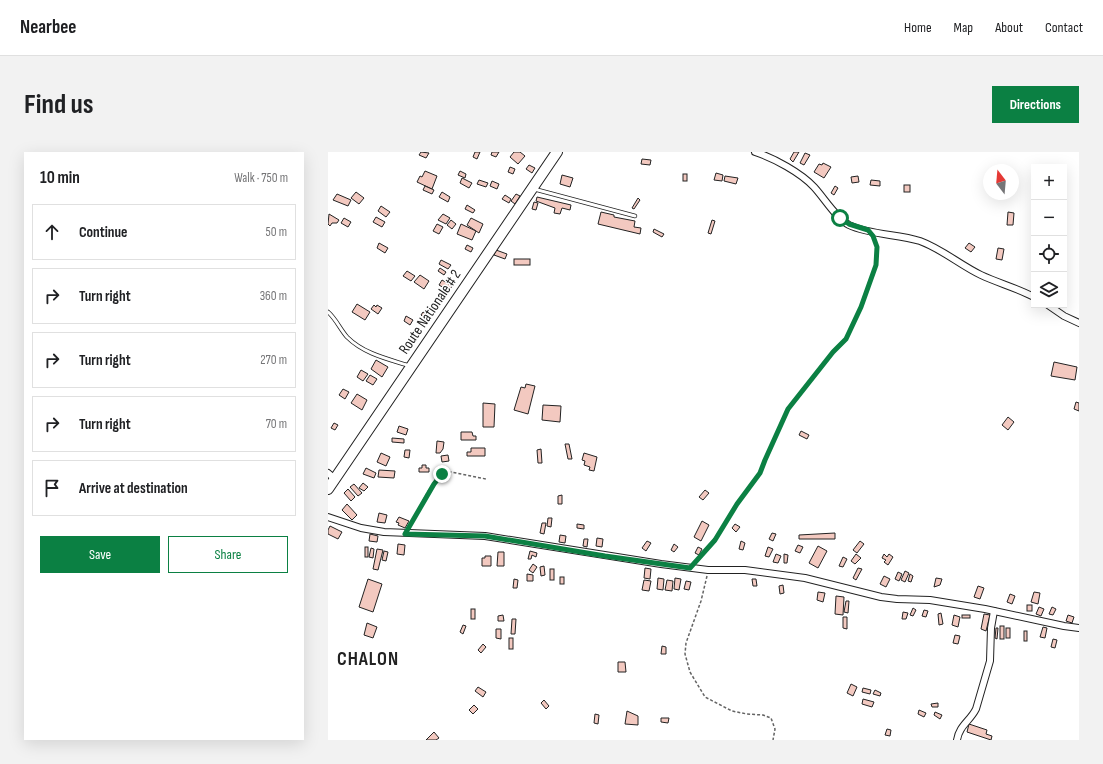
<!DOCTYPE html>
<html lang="en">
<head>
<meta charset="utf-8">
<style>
	body { margin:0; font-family:"Sofia Sans Condensed",sans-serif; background:#f2f2f2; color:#202124 }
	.controls { position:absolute; right:12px; top:12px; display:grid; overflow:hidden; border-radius:0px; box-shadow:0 4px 16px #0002 }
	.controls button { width:36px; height:36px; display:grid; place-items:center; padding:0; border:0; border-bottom:1px solid #e0e0e0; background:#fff; color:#202124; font:20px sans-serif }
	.compass { position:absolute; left:655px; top:12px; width:36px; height:36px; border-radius:50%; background:#fff; box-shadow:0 4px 16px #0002; rotate:344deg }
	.stop { position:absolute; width:12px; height:12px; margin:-9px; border:3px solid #0b8043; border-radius:50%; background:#fff }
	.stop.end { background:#0b8043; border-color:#fff; box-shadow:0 1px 4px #0008 }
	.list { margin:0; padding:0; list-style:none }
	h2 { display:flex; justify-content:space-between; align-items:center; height:52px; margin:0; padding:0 16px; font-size:17px }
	h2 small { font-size:13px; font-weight:400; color:#757577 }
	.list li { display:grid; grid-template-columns:26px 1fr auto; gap:12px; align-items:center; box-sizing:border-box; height:56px; margin:0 8px 8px; padding:0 8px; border:1px solid #e0e0e0; border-radius:0px }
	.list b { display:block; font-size:15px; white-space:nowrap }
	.list em { font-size:13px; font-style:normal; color:#757577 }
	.actions { display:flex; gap:8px; padding:12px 16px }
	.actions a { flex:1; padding:9px 0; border:1px solid #0b8043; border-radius:0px; text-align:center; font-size:14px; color:#0b8043 }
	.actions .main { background:#0b8043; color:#fff }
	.icon { flex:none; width:22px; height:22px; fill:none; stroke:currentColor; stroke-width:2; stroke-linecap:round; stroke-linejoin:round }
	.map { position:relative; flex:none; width:751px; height:588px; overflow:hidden; border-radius:0px }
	header { display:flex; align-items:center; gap:24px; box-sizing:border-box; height:56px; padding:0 20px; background:#fff; border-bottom:1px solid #e0e0e0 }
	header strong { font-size:19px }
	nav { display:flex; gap:22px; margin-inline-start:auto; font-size:14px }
	.intro { display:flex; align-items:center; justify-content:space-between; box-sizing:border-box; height:96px; padding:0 24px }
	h1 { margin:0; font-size:28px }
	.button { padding:10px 18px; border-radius:0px; background:#0b8043; color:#fff; font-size:14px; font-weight:700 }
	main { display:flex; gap:24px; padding:0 24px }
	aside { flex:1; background:#fff; border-radius:0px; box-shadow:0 4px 16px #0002 }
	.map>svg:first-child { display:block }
	.building { fill:#f3c9c0; stroke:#222 }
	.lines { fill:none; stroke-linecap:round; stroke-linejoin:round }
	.lane-casing { stroke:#222; stroke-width:4.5 }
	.street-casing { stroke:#222; stroke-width:8 }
	.primary-casing { stroke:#222; stroke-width:12 }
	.path { stroke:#646464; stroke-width:1.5; stroke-dasharray:3 2; stroke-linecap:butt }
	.lane { stroke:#fff; stroke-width:3 }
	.street { stroke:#fff; stroke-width:6 }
	.primary { stroke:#fff; stroke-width:10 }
	.route { stroke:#0b8043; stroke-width:5 }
	.labels { text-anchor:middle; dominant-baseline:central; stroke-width:3; stroke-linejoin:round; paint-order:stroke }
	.street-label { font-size:15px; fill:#222; stroke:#fff }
	.district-label { font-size:19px; font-weight:bold; letter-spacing:1px; fill:#222; stroke:#fff }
</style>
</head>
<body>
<header>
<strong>Nearbee</strong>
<nav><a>Home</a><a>Map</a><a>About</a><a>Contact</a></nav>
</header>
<div class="intro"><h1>Find us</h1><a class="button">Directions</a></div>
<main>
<aside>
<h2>10 min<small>Walk · 750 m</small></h2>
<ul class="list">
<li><svg class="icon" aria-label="ahead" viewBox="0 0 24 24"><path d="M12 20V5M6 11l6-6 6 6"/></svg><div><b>Continue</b></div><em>50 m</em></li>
<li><svg class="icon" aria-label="right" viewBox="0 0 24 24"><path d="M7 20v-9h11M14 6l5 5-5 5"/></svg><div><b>Turn right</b></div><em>360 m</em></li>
<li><svg class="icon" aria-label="right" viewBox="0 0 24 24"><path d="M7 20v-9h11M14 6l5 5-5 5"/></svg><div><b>Turn right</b></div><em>270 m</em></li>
<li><svg class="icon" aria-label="right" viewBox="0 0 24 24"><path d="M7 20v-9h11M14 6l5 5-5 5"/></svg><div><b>Turn right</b></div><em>70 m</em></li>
<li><svg class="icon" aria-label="arrive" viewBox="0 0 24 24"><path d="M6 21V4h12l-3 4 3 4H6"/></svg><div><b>Arrive at destination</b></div></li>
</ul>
<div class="actions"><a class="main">Save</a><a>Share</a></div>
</aside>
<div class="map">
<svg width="751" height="588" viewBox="0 0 751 588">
	<rect width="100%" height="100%" fill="#fff"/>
	<g class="building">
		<path d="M93 0 101 1 98 6 91 3Z"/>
		<path d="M147 0H152L149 7 145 5Z"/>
		<path d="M164 0H171L168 5 163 3Z"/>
		<path d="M186 0H192L197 4 190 12 182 5Z"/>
		<path d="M466 0H471L465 10 462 7Z"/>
		<path d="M477 1 482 3 476 13 472 11Z"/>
		<path d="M314 7 323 8 322 13 313 12Z"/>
		<path d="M495 11 503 15 496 26 486 20 491 12 494 13Z"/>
		<path d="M201 13 207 16 204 21 198 17Z"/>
		<path d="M182 15 187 17 185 22 180 20Z"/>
		<path d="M97 19 109 24 104 37 89 30 92 24 94 25Z"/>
		<path d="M132 19 138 22 137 26 130 23Z"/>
		<path d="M388 21 395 23 394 29 386 28Z"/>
		<rect x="355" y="22" width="4" height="7"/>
		<path d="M234 23 245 26 242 35 232 32Z"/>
		<path d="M397 24 410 26 408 32 396 29Z"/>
		<path d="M530 24 531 30 524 31 523 25Z"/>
		<path d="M134 26 144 31 141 36 132 31Z"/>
		<path d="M151 28 160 31 158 35 149 32Z"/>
		<path d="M543 28 552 29V34L542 33Z"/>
		<path d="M164 29 171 32 169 37 162 34Z"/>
		<rect x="576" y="33" width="6" height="7"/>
		<path d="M97 34 106 38 104 42 95 38Z"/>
		<path d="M507 34 510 36 506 43 503 41Z"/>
		<path d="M28 40 36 46 31 52 23 46Z"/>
		<path d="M114 40 122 45 120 50 111 45Z"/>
		<path d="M9 42 23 48 20 54 5 48Z"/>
		<path d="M188 42 192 44 187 52 183 49Z"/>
		<path d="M177 43 183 47 181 51 174 47Z"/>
		<path d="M209 45 243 53 242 58 234 56 232 62 226 61 227 56 208 49Z"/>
		<path d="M310 46 312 48 306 57 304 56Z"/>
		<path d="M206 50 210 51 208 58 204 57Z"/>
		<path d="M139 53 147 58 145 61 137 57Z"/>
		<path d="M53 54 62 60 58 65 50 59Z"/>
		<path d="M273 60 286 63V65L307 69 306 75 313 76 312 82 270 72Z"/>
		<path d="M680 60 686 61 685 73H679Z"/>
		<path d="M1 62 11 68 9 71H4L2 74 0 72Z"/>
		<path d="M115 62 122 66 118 72 110 68Z"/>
		<path d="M48 65 57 70 54 75 45 70Z"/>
		<path d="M16 66 23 70 20 75 13 71Z"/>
		<path d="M143 66 155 72 151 81 139 73Z"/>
		<path d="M123 68 128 72 124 77 119 73Z"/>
		<path d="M384 68 387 69 383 82 380 81Z"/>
		<path d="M109 72 115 75 111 82 105 79Z"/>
		<path d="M133 72 148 79 144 88 129 82Z"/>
		<path d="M326 77 336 82 334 85 325 80Z"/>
		<path d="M51 91 60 96 57 101 49 96Z"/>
		<path d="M641 91 647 95 643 100 637 96Z"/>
		<path d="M139 93 145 96 143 100 137 97Z"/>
		<path d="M670 96 676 97 674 108 668 107Z"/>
		<path d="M168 98 179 102 177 107 166 103Z"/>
		<rect x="186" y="107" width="16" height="6"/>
		<path d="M113 108 123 113 120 117 111 112Z"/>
		<path d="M112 116 118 120 116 123 110 119Z"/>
		<path d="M79 119 87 124 83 129 75 124Z"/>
		<path d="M92 123 101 129 96 137 86 130Z"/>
		<path d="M114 128 124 134 121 139 111 133Z"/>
		<path d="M29 152 42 160 37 168 24 160Z"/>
		<path d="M46 153 48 155 49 153 54 156 50 162 43 157Z"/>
		<path d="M95 160 100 163 98 167 93 163Z"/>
		<path d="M78 164 85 168 82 173 76 169Z"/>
		<path d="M48 208 60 215 54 225 43 217Z"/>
		<path d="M726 210 749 215 747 228 723 224Z"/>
		<path d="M33 218 40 222 35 229 29 225Z"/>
		<path d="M42 223 49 227 45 233 38 229Z"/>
		<path d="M198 232 207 234 200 262 186 258 193 235 197 236Z"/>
		<path d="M15 237 21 240 17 247 11 243Z"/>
		<path d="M29 242 39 248 34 258 23 251Z"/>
		<path d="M748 250 751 251V259L746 257Z"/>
		<path d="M155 251 167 252 166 275H155Z"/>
		<path d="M215 253 233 254 232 270 214 268Z"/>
		<path d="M680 265 686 270 680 278 674 273Z"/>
		<path d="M6 271 10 273 7 278 3 276Z"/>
		<path d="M71 274 80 277 78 283 69 280Z"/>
		<path d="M473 279 481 283 479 287 471 283Z"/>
		<path d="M133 280H144L145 284H148V288H133Z"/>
		<path d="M64 286 76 287V291L64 290Z"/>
		<path d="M109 289 116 290 115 297 112 301H108Z"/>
		<path d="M237 292H241L244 307H240Z"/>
		<path d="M143 296H157V304H139V300H143Z"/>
		<path d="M213 297 214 311H210L209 298Z"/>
		<path d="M77 298H82L81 306 76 305Z"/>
		<path d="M53 301 62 305 58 314 49 310Z"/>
		<path d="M256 301 269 305 266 319 261 318 262 315 256 313 257 309 254 308Z"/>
		<path d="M120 303 121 309 114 310 113 304Z"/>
		<path d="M94 313H98V316H101V320H91V316H94Z"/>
		<path d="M38 316 48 321 46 326 35 322Z"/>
		<path d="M51 318 67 319 66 326 50 325Z"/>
		<path d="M35 331 40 335 36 339 31 336Z"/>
		<path d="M26 332 34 341 30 344 22 335Z"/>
		<path d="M20 337 27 345 23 349 16 341Z"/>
		<path d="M377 338 381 341 375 348 371 345Z"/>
		<path d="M234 343V352H230V344Z"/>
		<path d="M19 352 29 363 24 368 14 358Z"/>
		<path d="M51 361 59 363 57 371 49 370Z"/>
		<path d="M71 365 81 369 77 376 70 373 71 371 68 370Z"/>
		<path d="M220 366H224L223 375 219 374Z"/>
		<path d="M374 369 381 373 373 389 366 385Z"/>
		<path d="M214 371H218L216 382 212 381Z"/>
		<path d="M249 372 256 373V377L249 376Z"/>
		<path d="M407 372 412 375 408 380 404 376Z"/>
		<path d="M2 374 14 380 10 387 0 382V378Z"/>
		<path d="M444 381 448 382 445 389 441 387Z"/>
		<path d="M507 381V387H471V383Z"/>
		<path d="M42 382 50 384 49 390 41 389Z"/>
		<path d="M232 383 238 384 237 391 231 390Z"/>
		<path d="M269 386 275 387 274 395 268 394Z"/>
		<path d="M256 387H260L259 395 255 394Z"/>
		<path d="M319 389 323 391 318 399 314 396Z"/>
		<path d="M413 389 417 391 415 398 411 397Z"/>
		<path d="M532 389 536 392 529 401 525 398Z"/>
		<path d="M70 392 77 393 76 403 69 402Z"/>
		<path d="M346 392 350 395 346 400 343 398Z"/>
		<path d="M470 393 475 395 472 401 467 399Z"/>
		<path d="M490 394 499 399 490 416 481 411Z"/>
		<rect x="37" y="395" width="3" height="10"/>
		<path d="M370 395 374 397 371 403 367 401Z"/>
		<path d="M440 395 445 397 441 405 437 404Z"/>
		<path d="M43 396 46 397 45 406 41 405Z"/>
		<path d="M49 397 55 398 50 418 45 417Z"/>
		<path d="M56 399 60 400 58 409 54 408Z"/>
		<path d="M202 399 209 401 208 405 204 403 203 407H200Z"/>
		<path d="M170 400H176V414H169Z"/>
		<path d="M448 402 453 404 450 411 445 410Z"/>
		<path d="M456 402 460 403 459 411H456Z"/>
		<path d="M528 402 533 406 527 412 523 409Z"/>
		<path d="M556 402 559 405 561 402 565 405 560 413 556 410 558 408 554 406Z"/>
		<path d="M157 404H163V414H154V406H157Z"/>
		<path d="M515 405 519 407 515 415 511 414Z"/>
		<path d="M205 412 209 415 205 421 201 418Z"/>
		<path d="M216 414 217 423 213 424 212 415Z"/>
		<path d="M317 416 323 417 322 427 316 426Z"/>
		<path d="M530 416 534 417 528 428 525 426Z"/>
		<rect x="222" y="417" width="4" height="11"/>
		<path d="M577 419 581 421 577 430 573 428Z"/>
		<path d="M570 420 574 422 571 429 567 427Z"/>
		<path d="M199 422 205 423V429H199Z"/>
		<path d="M582 422 585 424 583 430 580 429Z"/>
		<path d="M556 424 562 427 558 435 552 432Z"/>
		<rect x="232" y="425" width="4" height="7"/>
		<path d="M330 426 336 427 335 438 329 437Z"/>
		<path d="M347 426 353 427 351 438 346 437Z"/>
		<path d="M608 426 614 427 612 433 606 435Z"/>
		<path d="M40 427 54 432 45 460 31 455Z"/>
		<path d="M186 427 190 428 189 436H185Z"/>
		<path d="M424 427H428L429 434H425Z"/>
		<path d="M316 428 323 429 321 439 314 438Z"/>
		<path d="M339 428 345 429 344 439 337 438Z"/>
		<path d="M358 429 363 430 361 438 356 437Z"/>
		<path d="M455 433 456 441 452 442 451 434Z"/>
		<path d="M650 434 656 436 652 447 646 445Z"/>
		<path d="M490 440 497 441 495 450 489 448Z"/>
		<path d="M706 440 712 441 710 452 703 450Z"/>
		<path d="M682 442 687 444 684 452 679 450Z"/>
		<path d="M508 444 516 445 515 463 507 462Z"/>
		<path d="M518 449H521L520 461 516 460Z"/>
		<rect x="699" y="453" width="5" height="6"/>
		<path d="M711 455 716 457 713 464 708 462Z"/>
		<path d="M724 455 728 457 725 463 721 462Z"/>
		<path d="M585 456 588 458 585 464 582 463Z"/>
		<rect x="143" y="457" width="4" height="10"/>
		<path d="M596 458 600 459 598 465 594 464Z"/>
		<path d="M575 460 580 461 578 467H574Z"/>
		<path d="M613 461 615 472 611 473 610 462Z"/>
		<path d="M656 462 662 463 658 479 653 477Z"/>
		<path d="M175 463 176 469H170V464Z"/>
		<path d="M626 463 632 465 630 475 624 473Z"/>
		<rect x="634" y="463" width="8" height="3"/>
		<path d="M740 463 746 465 744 471 738 469Z"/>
		<path d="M515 465H519V477L515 476Z"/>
		<path d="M184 467H188L187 482H183Z"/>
		<path d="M39 471 49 475 45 486 36 483Z"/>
		<path d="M135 473 138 474 135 482 132 480Z"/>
		<rect x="672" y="474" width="4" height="13"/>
		<path d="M715 475 719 476 717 486 712 485Z"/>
		<path d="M668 476H670L669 487 667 486Z"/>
		<rect x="678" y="476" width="4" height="10"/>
		<path d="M168 477H173V487L168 486Z"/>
		<rect x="696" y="479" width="3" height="10"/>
		<path d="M627 483 632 484 630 492 625 491Z"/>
		<rect x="181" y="486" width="4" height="11"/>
		<path d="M725 487 729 488 727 496 723 495Z"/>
		<path d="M155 492 158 495 153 501 150 498Z"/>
		<path d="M334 494 338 495V502H333Z"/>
		<path d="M290 510H297L298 520H290Z"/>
		<path d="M523 532 529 535 525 544 519 541Z"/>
		<path d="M150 535 158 540 155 545 147 539Z"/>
		<path d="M535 536 543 538 542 542 534 540Z"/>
		<path d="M547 538 553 541 552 544 545 542Z"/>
		<path d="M535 547 546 550 544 555 534 552Z"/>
		<path d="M216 548 221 554 218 557 213 551Z"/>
		<path d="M610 551V555H604L603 552Z"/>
		<path d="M146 553 150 557 145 562 141 558Z"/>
		<path d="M591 558 598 561 596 565 590 562Z"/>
		<path d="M299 559 310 564V573L297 572Z"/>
		<path d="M607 560 614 563 612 567 606 563Z"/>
		<path d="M267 562 271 563 270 572 266 571Z"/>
		<path d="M333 566H341L340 571 333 570Z"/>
		<path d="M641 572 659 578 658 582 664 584 663 588 639 580Z"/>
		<path d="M559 577 563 578 562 584 557 583Z"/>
		<path d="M106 580 111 586 108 588H98Z"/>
	</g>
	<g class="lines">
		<g class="lane-casing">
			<g id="lane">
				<path d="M206 37 307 64"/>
				<path d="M0 160C8 167 12 177 19 185 36 202 60 207 82 214"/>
			</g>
		</g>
		<g class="street-casing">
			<g id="street">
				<path d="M427 0C446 6 473 21 486 35 497 47 508 66 521 73 542 83 570 82 592 89 614 97 632 113 653 123 670 131 689 136 706 145"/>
				<path d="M720 153 736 164 751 171"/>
				<path d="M0 321 7 327"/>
				<path d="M0 365 33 376 56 380 157 384 333 412 380 418H417L477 426 553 445 569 447 602 448 657 457 736 474 751 476"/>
				<path d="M629 588C631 574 642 569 648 557L662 509 663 476 666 459"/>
			</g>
		</g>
		<g class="primary-casing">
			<path id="primary" d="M0 337 229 0"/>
		</g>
		<g class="path">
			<path d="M81 375C88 362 103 330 113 322 116 320 119 320 123 320L158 327"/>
			<path d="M368 410 387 388 409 352 432 321 437 308 460 257 505 200 518 187 533 155 548 113 549 95 546 86"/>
			<path d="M379 424 373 449 358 491 357 502 362 520 377 545 404 559 419 562 435 563 443 566 447 577 445 588"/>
		</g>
		<use href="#lane" class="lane"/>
		<use href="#street" class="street"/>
		<use href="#primary" class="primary"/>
	</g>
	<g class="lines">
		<path class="route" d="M114 322 106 332 77 382 157 384 277 404 362 416 387 388 409 352 432 321 437 308 460 257 505 200 518 187 533 155 548 113 549 95 545 84 540 78 521 72 512 66"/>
	</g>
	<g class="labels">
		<g class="street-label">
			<text transform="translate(102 160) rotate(-56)">Route Nationale # 2</text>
		</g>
		<g class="district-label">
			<text x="40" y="507">CHALON</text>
		</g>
	</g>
</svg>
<div class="controls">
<button>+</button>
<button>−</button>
<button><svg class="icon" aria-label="locate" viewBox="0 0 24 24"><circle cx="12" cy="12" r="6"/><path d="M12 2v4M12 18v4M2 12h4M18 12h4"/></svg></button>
<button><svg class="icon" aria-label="layers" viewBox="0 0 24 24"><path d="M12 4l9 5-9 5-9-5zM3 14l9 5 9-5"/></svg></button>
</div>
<svg class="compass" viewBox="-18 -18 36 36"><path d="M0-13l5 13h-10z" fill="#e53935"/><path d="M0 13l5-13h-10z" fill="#757577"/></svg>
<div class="stop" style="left:512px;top:66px"></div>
<div class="stop end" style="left:114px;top:322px"></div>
</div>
</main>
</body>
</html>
